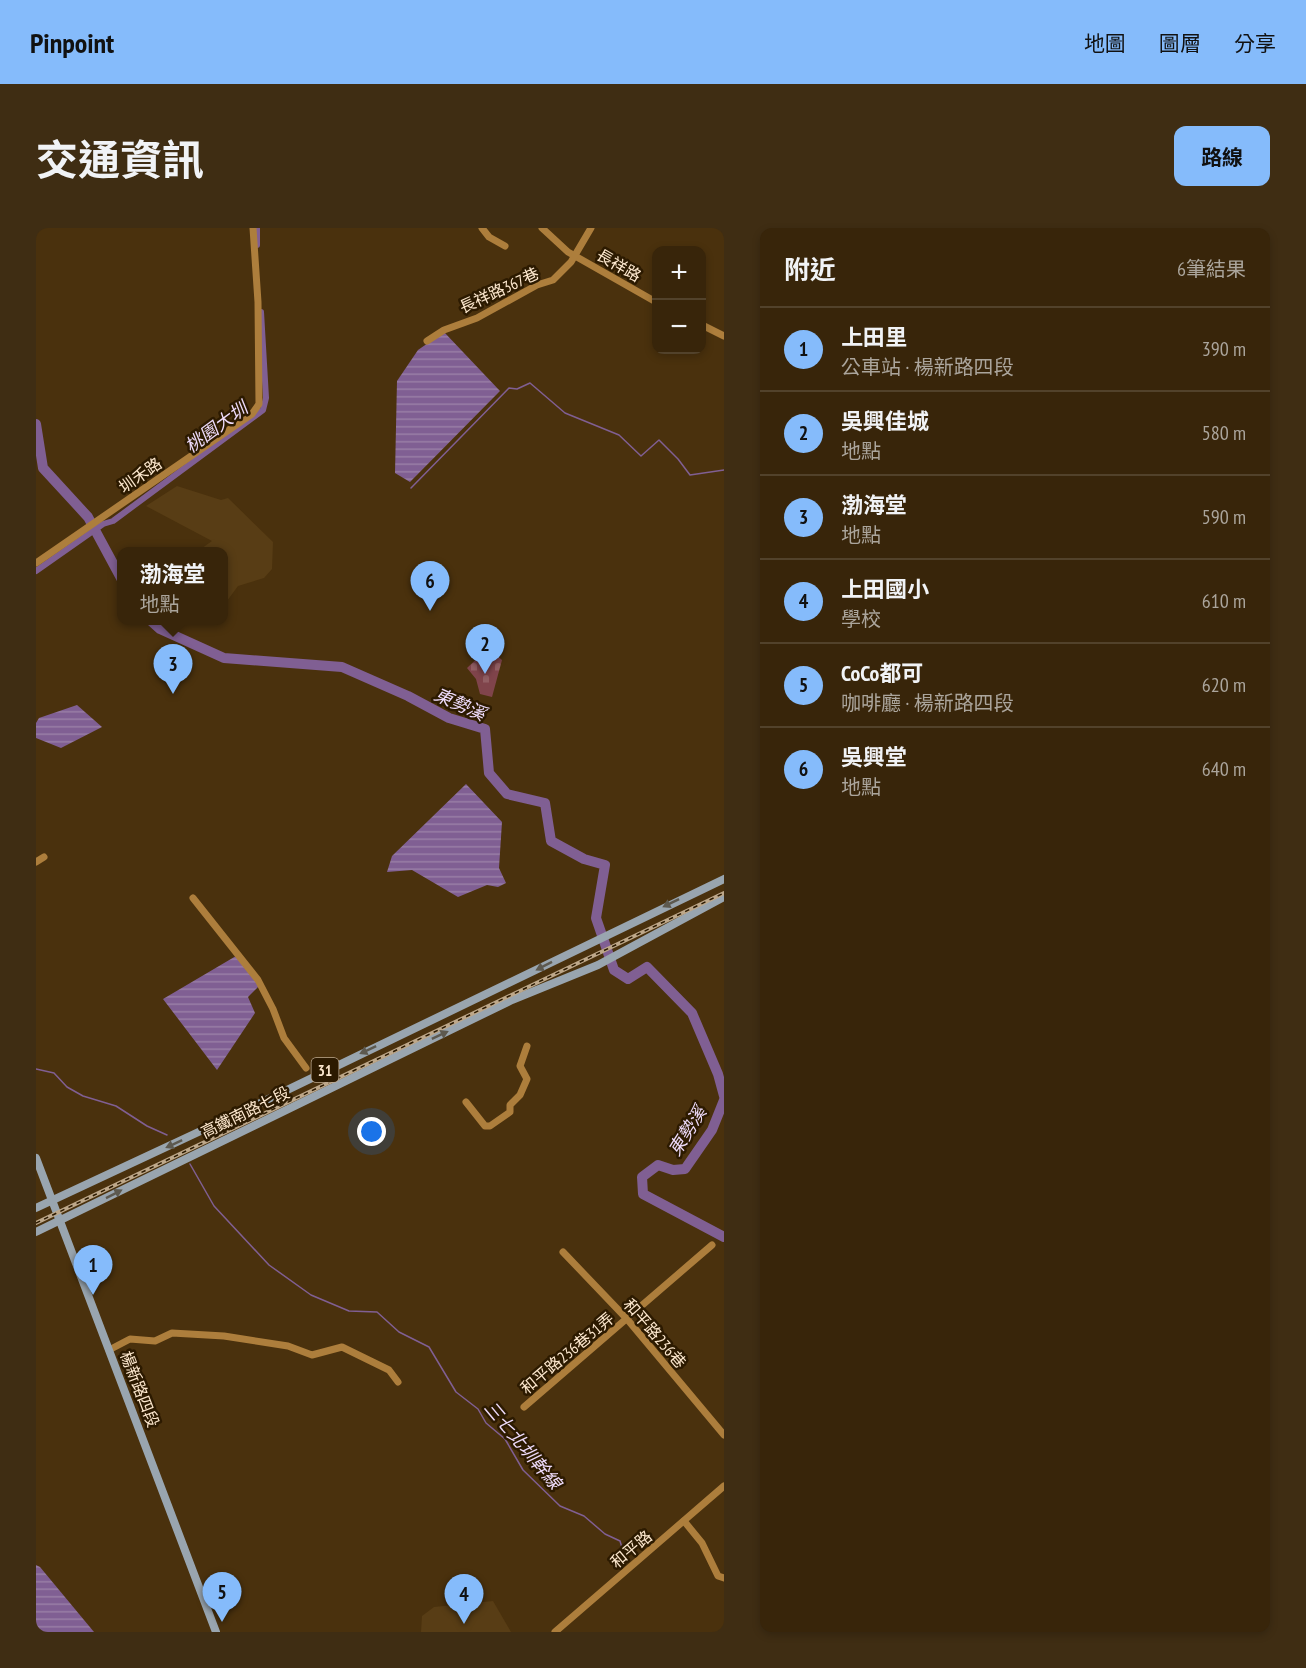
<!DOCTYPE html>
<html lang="zh-TW">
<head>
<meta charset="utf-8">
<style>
	body { margin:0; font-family:"PT Sans Narrow","Noto Sans TC",sans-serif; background:#3f2d13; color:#f1f3f6 }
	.controls { position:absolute; right:18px; top:18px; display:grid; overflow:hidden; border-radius:12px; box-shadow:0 3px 9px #0003 }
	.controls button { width:54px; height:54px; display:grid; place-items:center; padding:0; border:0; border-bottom:2px solid #52422b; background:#38250a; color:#f1f3f6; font:30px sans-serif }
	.you { position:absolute; left:336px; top:904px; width:21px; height:21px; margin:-15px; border:4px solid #fff; border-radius:50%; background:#1a73e8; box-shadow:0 0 0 9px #1a73e833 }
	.badge { display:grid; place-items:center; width:39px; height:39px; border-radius:50%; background:#85bbfb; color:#111; font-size:20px; font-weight:700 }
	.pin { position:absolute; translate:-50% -50px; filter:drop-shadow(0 2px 3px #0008) }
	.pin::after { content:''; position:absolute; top:32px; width:21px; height:18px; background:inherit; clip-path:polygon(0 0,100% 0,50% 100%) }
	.popup { position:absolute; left:81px; top:319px; width:111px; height:78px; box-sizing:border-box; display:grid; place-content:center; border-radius:12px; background:#38250a; filter:drop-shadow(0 2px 4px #0005); font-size:20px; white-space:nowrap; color:#aba59c }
	.popup b { font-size:22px; color:#f1f3f6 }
	.popup::after { content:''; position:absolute; left:50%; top:100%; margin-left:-12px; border:12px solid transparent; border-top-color:#38250a }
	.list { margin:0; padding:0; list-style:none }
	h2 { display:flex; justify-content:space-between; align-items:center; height:78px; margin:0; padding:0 24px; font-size:26px }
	h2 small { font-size:20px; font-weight:400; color:#aba59c }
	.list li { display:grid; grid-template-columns:39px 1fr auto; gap:18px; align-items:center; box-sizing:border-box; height:84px; padding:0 24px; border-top:2px solid #52422b }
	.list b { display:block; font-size:22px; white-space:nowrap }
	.list p { margin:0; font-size:20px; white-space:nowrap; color:#aba59c }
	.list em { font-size:20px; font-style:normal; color:#aba59c }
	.map { position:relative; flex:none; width:688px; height:1404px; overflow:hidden; border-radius:12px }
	header { display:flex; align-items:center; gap:36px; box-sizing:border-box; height:84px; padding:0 30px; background:#85bbfb; color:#111 }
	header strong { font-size:28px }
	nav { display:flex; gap:33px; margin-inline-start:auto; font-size:21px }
	.intro { display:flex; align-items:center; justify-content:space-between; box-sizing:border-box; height:144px; padding:0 36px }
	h1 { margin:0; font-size:42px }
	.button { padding:15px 27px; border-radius:12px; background:#85bbfb; color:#111; font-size:21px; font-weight:700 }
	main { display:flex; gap:36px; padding:0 36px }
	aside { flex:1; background:#38250a; border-radius:12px; box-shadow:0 3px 9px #0003 }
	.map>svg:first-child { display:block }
	.built { fill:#583d15 }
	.cemetery { fill:url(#cemetery-stones) }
	.water { fill:url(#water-rules) }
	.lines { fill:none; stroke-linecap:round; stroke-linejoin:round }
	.stream { stroke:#805f93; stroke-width:1.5 }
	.canal { stroke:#805f93; stroke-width:6 }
	.river { stroke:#805f93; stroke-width:10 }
	.minor { stroke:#ad7e3c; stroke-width:7 }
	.major { stroke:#99a5af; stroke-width:8 }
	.rail-casing { stroke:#bda789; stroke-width:4 }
	.rail { stroke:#2c1a00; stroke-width:1.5; stroke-dasharray:4.5; stroke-linecap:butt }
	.oneway { fill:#5d594f }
	.labels { text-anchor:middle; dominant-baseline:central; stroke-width:5; stroke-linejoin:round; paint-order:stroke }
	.shield { fill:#2c1a00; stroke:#beaa90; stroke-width:1.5 }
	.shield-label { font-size:15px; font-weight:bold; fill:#fde8ce }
	.street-label { font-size:16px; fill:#fde8ce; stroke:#2c1a00 }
	.water-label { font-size:18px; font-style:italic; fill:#eedbfa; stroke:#2c1a00 }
</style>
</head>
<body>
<header>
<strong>Pinpoint</strong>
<nav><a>地圖</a><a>圖層</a><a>分享</a></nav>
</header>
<div class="intro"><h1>交通資訊</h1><a class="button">路線</a></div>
<main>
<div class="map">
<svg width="688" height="1404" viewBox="0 0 688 1404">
	<defs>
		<pattern id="cemetery-stones" width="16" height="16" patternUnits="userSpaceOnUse" patternTransform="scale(1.5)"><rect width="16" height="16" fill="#80444b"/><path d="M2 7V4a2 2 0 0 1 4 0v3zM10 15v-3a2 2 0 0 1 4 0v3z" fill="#935f64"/></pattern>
		<pattern id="water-rules" width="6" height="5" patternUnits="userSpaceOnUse" patternTransform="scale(1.5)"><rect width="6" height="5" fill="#805f93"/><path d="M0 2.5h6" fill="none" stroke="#997ea6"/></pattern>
	</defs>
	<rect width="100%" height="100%" fill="#4a310d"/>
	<g class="built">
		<path d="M141 258 185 272 192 270 237 314 236 341 228 350 202 358 188 377V324L162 323 176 313 110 278Z"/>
		<path d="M457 1373 475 1404H385L386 1388 398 1379Z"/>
	</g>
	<path class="cemetery" d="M452 420 466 432 456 469 444 466 440 451 431 440Z"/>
	<g class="water">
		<path d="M408 104 464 163 374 254 359 245 361 153 382 122Z"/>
		<path d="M41 477 66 499 25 520 0 510V495L3 490Z"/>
		<path d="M430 556 466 594 463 640 470 655 462 659 451 657 422 669 376 642 351 644 356 628Z"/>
		<path d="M200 728 223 758 212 769 219 785 181 842 127 771Z"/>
		<path d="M0 1337 4 1339 58 1404H0Z"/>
	</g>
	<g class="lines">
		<g class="stream">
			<path d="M375 260 473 160 481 161 494 155 529 185 583 207 605 228 623 212 642 231 654 247 688 242"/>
			<path d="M0 841 18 845 31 859 47 868 80 878 111 898 131 907"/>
			<path d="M154 936 178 978 233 1037 275 1067 313 1083 341 1084 363 1104 393 1119 420 1164 442 1181 450 1195 469 1211 487 1242 524 1278 548 1288 569 1306 584 1313 590 1333"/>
		</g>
		<g class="canal">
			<path d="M221 0V17"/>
			<path d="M0 343 67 296 77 293 227 182 230 170 225 84"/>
		</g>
		<g class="river">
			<path d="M0 196 7 240 52 289 86 352"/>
			<path d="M114 392 124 401 188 430 306 439 372 468 413 490 449 501 453 545 471 566 509 575 515 613 548 631 569 637 560 690 578 742 592 751 611 739 656 785 682 846 688 868"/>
			<path d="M688 872 676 902 649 941 637 942 622 937 606 949 607 966 688 1009"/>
		</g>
		<g class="minor">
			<path d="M446 0 453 9 469 18"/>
			<path d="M506 0 532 24 620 74"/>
			<path d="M666 97 688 108"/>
			<path d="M391 113 408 102 441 90 501 57 517 52 535 34 555 0"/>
			<path d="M0 335 216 186 223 176 222 74 217 0"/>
			<path d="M0 634 8 629"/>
			<path d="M157 670 222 752 237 781 248 810 270 840"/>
			<path d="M430 874 449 898H454L474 884V877L484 867 491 851 484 838 491 818"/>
			<path d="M527 1024 591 1091 688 1207"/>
			<path d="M73 1122 94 1111 119 1113 136 1105 188 1108 252 1118 276 1127 306 1119 353 1142 362 1154"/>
			<path d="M488 1179 676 1017"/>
			<path d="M648 1293 666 1315 682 1348 688 1350"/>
			<path d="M519 1404 688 1258"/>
		</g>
		<g class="major">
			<path d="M0 930 180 1404"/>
			<path d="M0 980 216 879 688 651"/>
			<path d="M0 1004 476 772 562 737 688 669"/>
		</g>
		<g class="rail-casing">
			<path id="rail" d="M0 995 688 665"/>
		</g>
		<use href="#rail" class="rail"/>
	</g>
	<defs><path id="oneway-solid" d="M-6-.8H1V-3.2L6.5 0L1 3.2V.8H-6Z" transform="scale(1.5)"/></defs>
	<g class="oneway">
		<use href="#oneway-solid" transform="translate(635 675) rotate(154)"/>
		<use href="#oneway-solid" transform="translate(508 738) rotate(153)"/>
		<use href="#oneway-solid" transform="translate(404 807) rotate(-25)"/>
		<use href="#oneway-solid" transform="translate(332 822) rotate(155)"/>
		<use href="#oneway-solid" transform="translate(138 916) rotate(155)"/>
		<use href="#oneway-solid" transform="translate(78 966) rotate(-27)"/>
	</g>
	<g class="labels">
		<rect class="shield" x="275.5" y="830" width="27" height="24" rx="4.5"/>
		<g class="shield-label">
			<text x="289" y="842">31</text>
		</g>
		<g class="street-label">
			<text transform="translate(583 37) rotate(30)">長祥路</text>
			<text transform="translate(463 62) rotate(-25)">長祥路367巷</text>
			<text transform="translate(104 247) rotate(-35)">圳禾路</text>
			<text transform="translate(209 884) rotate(-26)">高鐵南路七段</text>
			<text transform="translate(619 1105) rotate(49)">和平路236巷</text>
			<text transform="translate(531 1125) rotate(-40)">和平路236巷31弄</text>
			<text transform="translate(104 1161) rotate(69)">楊新路四段</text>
			<text transform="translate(595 1321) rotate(-40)">和平路</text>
		</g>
		<g class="water-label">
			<text transform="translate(180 199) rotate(-36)">桃園大圳</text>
			<text transform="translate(424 476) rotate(24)">東勢溪</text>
			<text transform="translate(651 903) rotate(-58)">東勢溪</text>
			<text transform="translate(487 1217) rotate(50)">三七北圳幹線</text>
		</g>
	</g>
</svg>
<div class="controls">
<button>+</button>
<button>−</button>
</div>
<div class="you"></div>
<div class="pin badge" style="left:57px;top:1067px">1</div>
<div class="pin badge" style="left:449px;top:446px">2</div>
<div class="pin badge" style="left:137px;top:466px">3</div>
<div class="popup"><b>渤海堂</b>地點</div>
<div class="pin badge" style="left:428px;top:1396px">4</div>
<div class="pin badge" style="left:186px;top:1394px">5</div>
<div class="pin badge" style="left:394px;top:383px">6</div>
</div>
<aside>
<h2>附近<small>6筆結果</small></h2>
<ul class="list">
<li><span class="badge">1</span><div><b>上田里</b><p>公車站 · 楊新路四段</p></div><em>390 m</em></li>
<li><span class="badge">2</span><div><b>吳興佳城</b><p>地點</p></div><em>580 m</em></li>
<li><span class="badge">3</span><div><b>渤海堂</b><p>地點</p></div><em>590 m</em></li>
<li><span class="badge">4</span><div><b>上田國小</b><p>學校</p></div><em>610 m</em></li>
<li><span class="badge">5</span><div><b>CoCo都可</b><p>咖啡廳 · 楊新路四段</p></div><em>620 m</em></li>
<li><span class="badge">6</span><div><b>吳興堂</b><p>地點</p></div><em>640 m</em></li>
</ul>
</aside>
</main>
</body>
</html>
